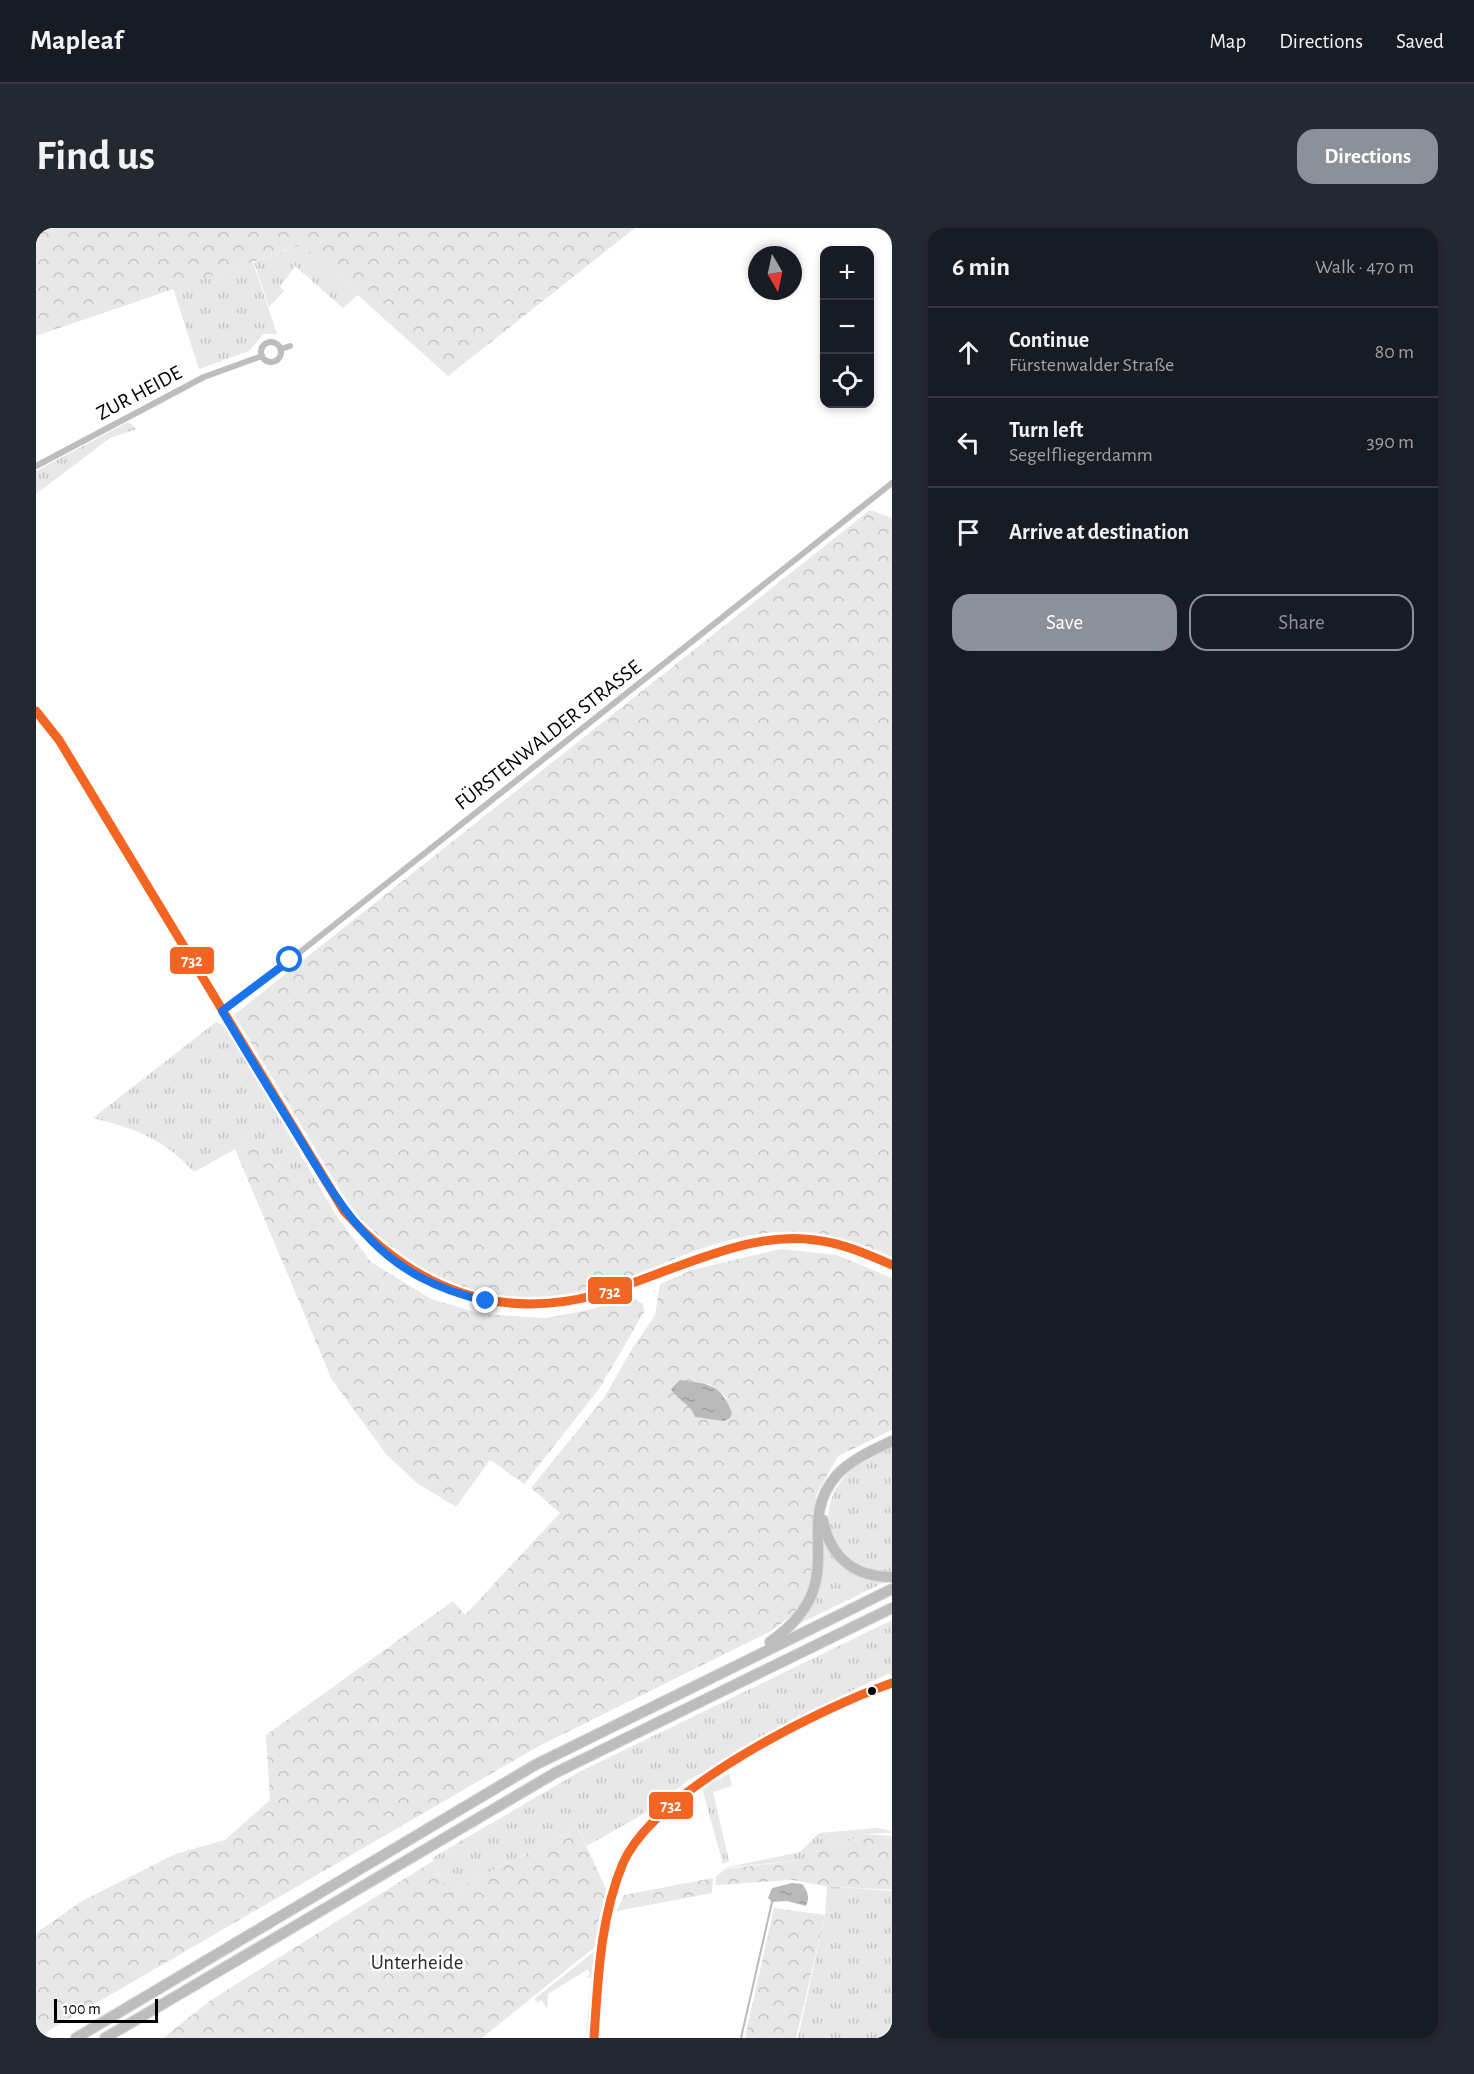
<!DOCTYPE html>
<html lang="en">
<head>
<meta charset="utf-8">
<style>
	body { margin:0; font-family:"Alegreya Sans",sans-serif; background:#242831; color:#f1f3f6 }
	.controls { position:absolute; right:18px; top:18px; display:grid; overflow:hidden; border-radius:12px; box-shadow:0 3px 9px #0003 }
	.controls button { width:54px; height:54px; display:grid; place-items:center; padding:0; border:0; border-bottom:2px solid #363941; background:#171b24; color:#f1f3f6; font:30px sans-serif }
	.compass { position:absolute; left:712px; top:18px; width:54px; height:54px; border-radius:50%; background:#171b24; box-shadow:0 3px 9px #0003; rotate:171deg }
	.scale { position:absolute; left:18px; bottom:15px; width:104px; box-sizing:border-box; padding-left:6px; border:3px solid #000; border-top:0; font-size:16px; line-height:21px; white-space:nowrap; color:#000; -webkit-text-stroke:4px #fff; paint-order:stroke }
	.stop { position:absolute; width:18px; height:18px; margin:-14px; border:4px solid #1a73e8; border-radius:50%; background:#fff }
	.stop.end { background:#1a73e8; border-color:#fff; box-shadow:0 2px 6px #0008 }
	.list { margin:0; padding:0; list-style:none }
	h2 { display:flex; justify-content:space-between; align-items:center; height:78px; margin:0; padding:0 24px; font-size:26px }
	h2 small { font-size:20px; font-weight:400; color:#9ea1a6 }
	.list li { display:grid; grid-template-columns:39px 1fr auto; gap:18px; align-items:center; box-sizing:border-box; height:90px; padding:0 24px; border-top:2px solid #363941 }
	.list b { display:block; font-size:22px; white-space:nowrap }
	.list p { margin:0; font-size:20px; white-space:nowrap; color:#9ea1a6 }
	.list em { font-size:20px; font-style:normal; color:#9ea1a6 }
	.actions { display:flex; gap:12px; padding:18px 24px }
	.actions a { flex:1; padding:14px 0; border:2px solid #8c9099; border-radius:18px; text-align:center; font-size:21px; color:#8c9099 }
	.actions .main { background:#8c9099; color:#fff }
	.icon { flex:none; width:33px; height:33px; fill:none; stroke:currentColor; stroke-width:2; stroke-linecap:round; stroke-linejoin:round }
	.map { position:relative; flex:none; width:856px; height:1810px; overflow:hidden; border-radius:18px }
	header { display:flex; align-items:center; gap:36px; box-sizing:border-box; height:84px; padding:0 30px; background:#171b24; border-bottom:2px solid #363941 }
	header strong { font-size:28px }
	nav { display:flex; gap:33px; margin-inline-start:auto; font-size:21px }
	.intro { display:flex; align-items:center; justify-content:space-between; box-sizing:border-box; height:144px; padding:0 36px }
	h1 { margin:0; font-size:42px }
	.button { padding:15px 27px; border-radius:18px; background:#8c9099; color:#fff; font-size:21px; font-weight:700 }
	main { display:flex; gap:36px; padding:0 36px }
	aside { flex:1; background:#171b24; border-radius:18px; box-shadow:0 3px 9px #0003 }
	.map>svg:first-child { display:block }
	.grass { fill:url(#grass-tufts) }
	.forest { fill:url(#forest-crowns); fill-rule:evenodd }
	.water { fill:url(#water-ripples) }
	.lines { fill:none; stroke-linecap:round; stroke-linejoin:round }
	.stream { stroke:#bababa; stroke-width:2 }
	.motorway-casing { stroke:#dbdbdb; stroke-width:12 }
	.minor { stroke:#bdbdbd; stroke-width:6 }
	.tertiary { stroke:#bdbdbd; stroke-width:8 }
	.motorway { stroke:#bdbdbd; stroke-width:10 }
	.bus-1-casing { stroke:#fff; stroke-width:14 }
	.bus-1 { stroke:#f26522; stroke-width:9 }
	.route { stroke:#1a73e8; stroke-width:8 }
	.bus-dot { fill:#000; stroke:#fff; stroke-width:2 }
	.labels { text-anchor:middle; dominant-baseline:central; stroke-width:5; stroke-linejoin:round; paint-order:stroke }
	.street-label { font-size:21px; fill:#000; stroke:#fff }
	.park-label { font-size:21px; fill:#2d2d2d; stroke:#fff }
	.line-badge { stroke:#fff; stroke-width:2 }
	.badge-label { font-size:16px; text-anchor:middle; font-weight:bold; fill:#fff }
</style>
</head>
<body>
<header>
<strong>Mapleaf</strong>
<nav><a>Map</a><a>Directions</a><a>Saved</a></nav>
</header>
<div class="intro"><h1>Find us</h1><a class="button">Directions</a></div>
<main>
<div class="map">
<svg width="856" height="1810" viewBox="0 0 856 1810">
	<defs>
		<pattern id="grass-tufts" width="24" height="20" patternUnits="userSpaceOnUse" patternTransform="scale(1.5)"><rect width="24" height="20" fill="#e8e8e8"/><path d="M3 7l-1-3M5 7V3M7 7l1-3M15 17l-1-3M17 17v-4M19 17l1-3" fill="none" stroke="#c5c5c5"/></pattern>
		<pattern id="forest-crowns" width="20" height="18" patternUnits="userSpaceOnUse" patternTransform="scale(1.5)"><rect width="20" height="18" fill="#e8e8e8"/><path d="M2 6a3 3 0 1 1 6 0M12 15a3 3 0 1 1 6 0" fill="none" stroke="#c5c5c5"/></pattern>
		<pattern id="water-ripples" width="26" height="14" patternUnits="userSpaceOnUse" patternTransform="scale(1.5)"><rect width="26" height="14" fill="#bababa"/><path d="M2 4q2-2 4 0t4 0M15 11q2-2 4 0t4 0" fill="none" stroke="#9e9e9e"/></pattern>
	</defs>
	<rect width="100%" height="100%" fill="#fff"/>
	<g class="grass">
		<path d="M266 17H267L322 67 307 80 259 38 244 59 248 63 233 79 218 34Z"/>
		<path d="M217 34 241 106H227L213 123 163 141 137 60Z"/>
		<path d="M92 194 101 201 74 210 0 266V243Z"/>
		<path d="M180 794 189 797 300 987 212 914 158 944C125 909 102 902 57 890Z"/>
		<path d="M856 1219V1344C807 1345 772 1294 806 1252 818 1236 838 1228 856 1219Z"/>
		<path d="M786 1306 794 1322 853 1352 763 1396 774 1382 785 1352Z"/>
		<path d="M856 1392V1448L852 1446 819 1461 651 1553 611 1584 551 1618 542 1600 411 1665 396 1630 543 1544Z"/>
		<path d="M693 1546 696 1558 677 1564 693 1633 687 1636 666 1560Z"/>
		<path d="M841 1600 855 1603V1605L828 1606 807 1616 785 1618 780 1626 766 1632 688 1640 764 1624 783 1605Z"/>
		<path d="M791 1658 856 1663V1810H762L789 1687Z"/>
		<path d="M560 1722 554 1803 550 1807 555 1750 551 1749 554 1746 552 1741 512 1766 511 1780 505 1772 501 1775 498 1771Z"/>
	</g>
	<g class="forest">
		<path d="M0 0H599L412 148 266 17 0 108Z"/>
		<path d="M834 282 856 290V1029C820 1012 782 1002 742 1004 682 1007 625 1039 569 1058 491 1086 405 1065 344 1011 316 986 295 947 276 915 250 872 224 829 198 787Z"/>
		<path d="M212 914 300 987 335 1034 395 1071 446 1086 510 1090 556 1081 596 1069 607 1076 608 1084 563 1161 488 1256 454 1232 420 1279 381 1255 350 1226 296 1152 199 921Z"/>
		<path d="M744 1021 801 1027 856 1050V1202L802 1228 780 1267 776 1352 762 1382 737 1402 503 1518 0 1810V1705L46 1673 139 1626 189 1612 234 1572 230 1507 417 1373 429 1387 524 1285 495 1260 568 1170 596 1121 619 1087 624 1056 656 1042ZM673 1156 691 1170 659 1189 652 1176 638 1166Z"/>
		<path d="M542 1600 570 1661 559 1719 446 1810H127L175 1772 397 1633 411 1665Z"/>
		<path d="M828 1606 856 1608V1662L789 1658 756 1652 680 1657V1649L689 1641 766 1632 780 1626 785 1618 807 1616Z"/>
		<path d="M677 1650 676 1665 581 1683 588 1667Z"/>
		<path d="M738 1680 789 1687 760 1810H709Z"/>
	</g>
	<g class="water">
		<path d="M644 1152C673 1156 685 1156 696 1185L694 1190 688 1193 659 1189C654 1175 641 1172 635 1161Z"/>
		<path d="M756 1655 766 1656C772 1664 774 1669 770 1678L751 1673 736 1674 732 1670 736 1660Z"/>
	</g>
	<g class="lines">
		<path class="stream" d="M705 1810 736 1674"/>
		<g class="motorway-casing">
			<g id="motorway">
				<path d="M787 1292C794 1329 818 1349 856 1349"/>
				<path d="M734 1414C820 1354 754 1299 801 1247 816 1231 837 1222 856 1213"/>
				<path d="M40 1810 499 1537 856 1361"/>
				<path d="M69 1810 519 1545 856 1380"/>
			</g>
		</g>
		<g class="minor">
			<circle cx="235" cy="124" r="10"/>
			<path d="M245 121 254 118"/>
			<path d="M0 238 168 149 226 128"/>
			<path d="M186 783 254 732 856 255"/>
			<path d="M558 1810C570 1645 571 1600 725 1518 768 1495 810 1470 856 1455"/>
		</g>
		<path class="tertiary" d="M0 483 23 512 308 983C369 1061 465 1093 560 1067 665 1037 745 975 856 1037"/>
		<use href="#motorway" class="motorway"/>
		<g class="bus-1-casing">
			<g id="bus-1">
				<path d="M0 483 23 512 308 983C376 1059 458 1094 560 1067 586 1060 612 1049 637 1040 682 1024 730 1005 779 1012 806 1015 831 1026 856 1037"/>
				<path d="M558 1810C562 1751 564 1690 587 1635 620 1562 782 1481 856 1455"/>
			</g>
		</g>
		<use href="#bus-1" class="bus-1"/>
	</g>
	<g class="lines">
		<path class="route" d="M254 732 186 783C211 825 236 866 262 908 313 993 346 1049 450 1073"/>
	</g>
	<circle class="bus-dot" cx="836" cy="1463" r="5"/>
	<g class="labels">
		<g class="street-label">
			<text transform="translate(103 165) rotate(-28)">ZUR HEIDE</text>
			<text transform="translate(512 507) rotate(-38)">FÜRSTENWALDER STRASSE</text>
		</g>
		<g class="park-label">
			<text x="381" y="1734">Unterheide</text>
		</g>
	</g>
	<g class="line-badge">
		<rect x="133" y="718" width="46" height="29" rx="6" fill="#f26522"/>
		<rect x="551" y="1048" width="46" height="29" rx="6" fill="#f26522"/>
		<rect x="612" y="1563" width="46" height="29" rx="6" fill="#f26522"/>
	</g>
	<g class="badge-label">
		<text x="156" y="738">732</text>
		<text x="574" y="1069">732</text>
		<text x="635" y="1583">732</text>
	</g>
</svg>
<div class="controls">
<button>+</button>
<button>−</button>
<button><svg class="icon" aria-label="locate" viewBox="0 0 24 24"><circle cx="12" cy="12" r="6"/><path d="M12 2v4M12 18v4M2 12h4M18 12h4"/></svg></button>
</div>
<svg class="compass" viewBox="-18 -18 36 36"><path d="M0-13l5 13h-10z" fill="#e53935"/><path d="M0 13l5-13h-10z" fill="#9ea1a6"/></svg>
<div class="scale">100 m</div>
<div class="stop" style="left:254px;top:732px"></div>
<div class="stop end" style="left:450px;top:1073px"></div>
</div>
<aside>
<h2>6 min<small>Walk · 470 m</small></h2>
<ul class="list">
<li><svg class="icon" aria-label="ahead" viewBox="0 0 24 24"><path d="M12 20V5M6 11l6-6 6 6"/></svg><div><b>Continue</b><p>Fürstenwalder Straße</p></div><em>80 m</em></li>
<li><svg class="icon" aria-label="left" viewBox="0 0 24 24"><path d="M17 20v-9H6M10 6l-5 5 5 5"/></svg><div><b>Turn left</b><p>Segelfliegerdamm</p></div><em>390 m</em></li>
<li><svg class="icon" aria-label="arrive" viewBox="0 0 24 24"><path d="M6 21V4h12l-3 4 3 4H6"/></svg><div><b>Arrive at destination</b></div></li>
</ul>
<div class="actions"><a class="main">Save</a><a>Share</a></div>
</aside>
</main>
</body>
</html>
